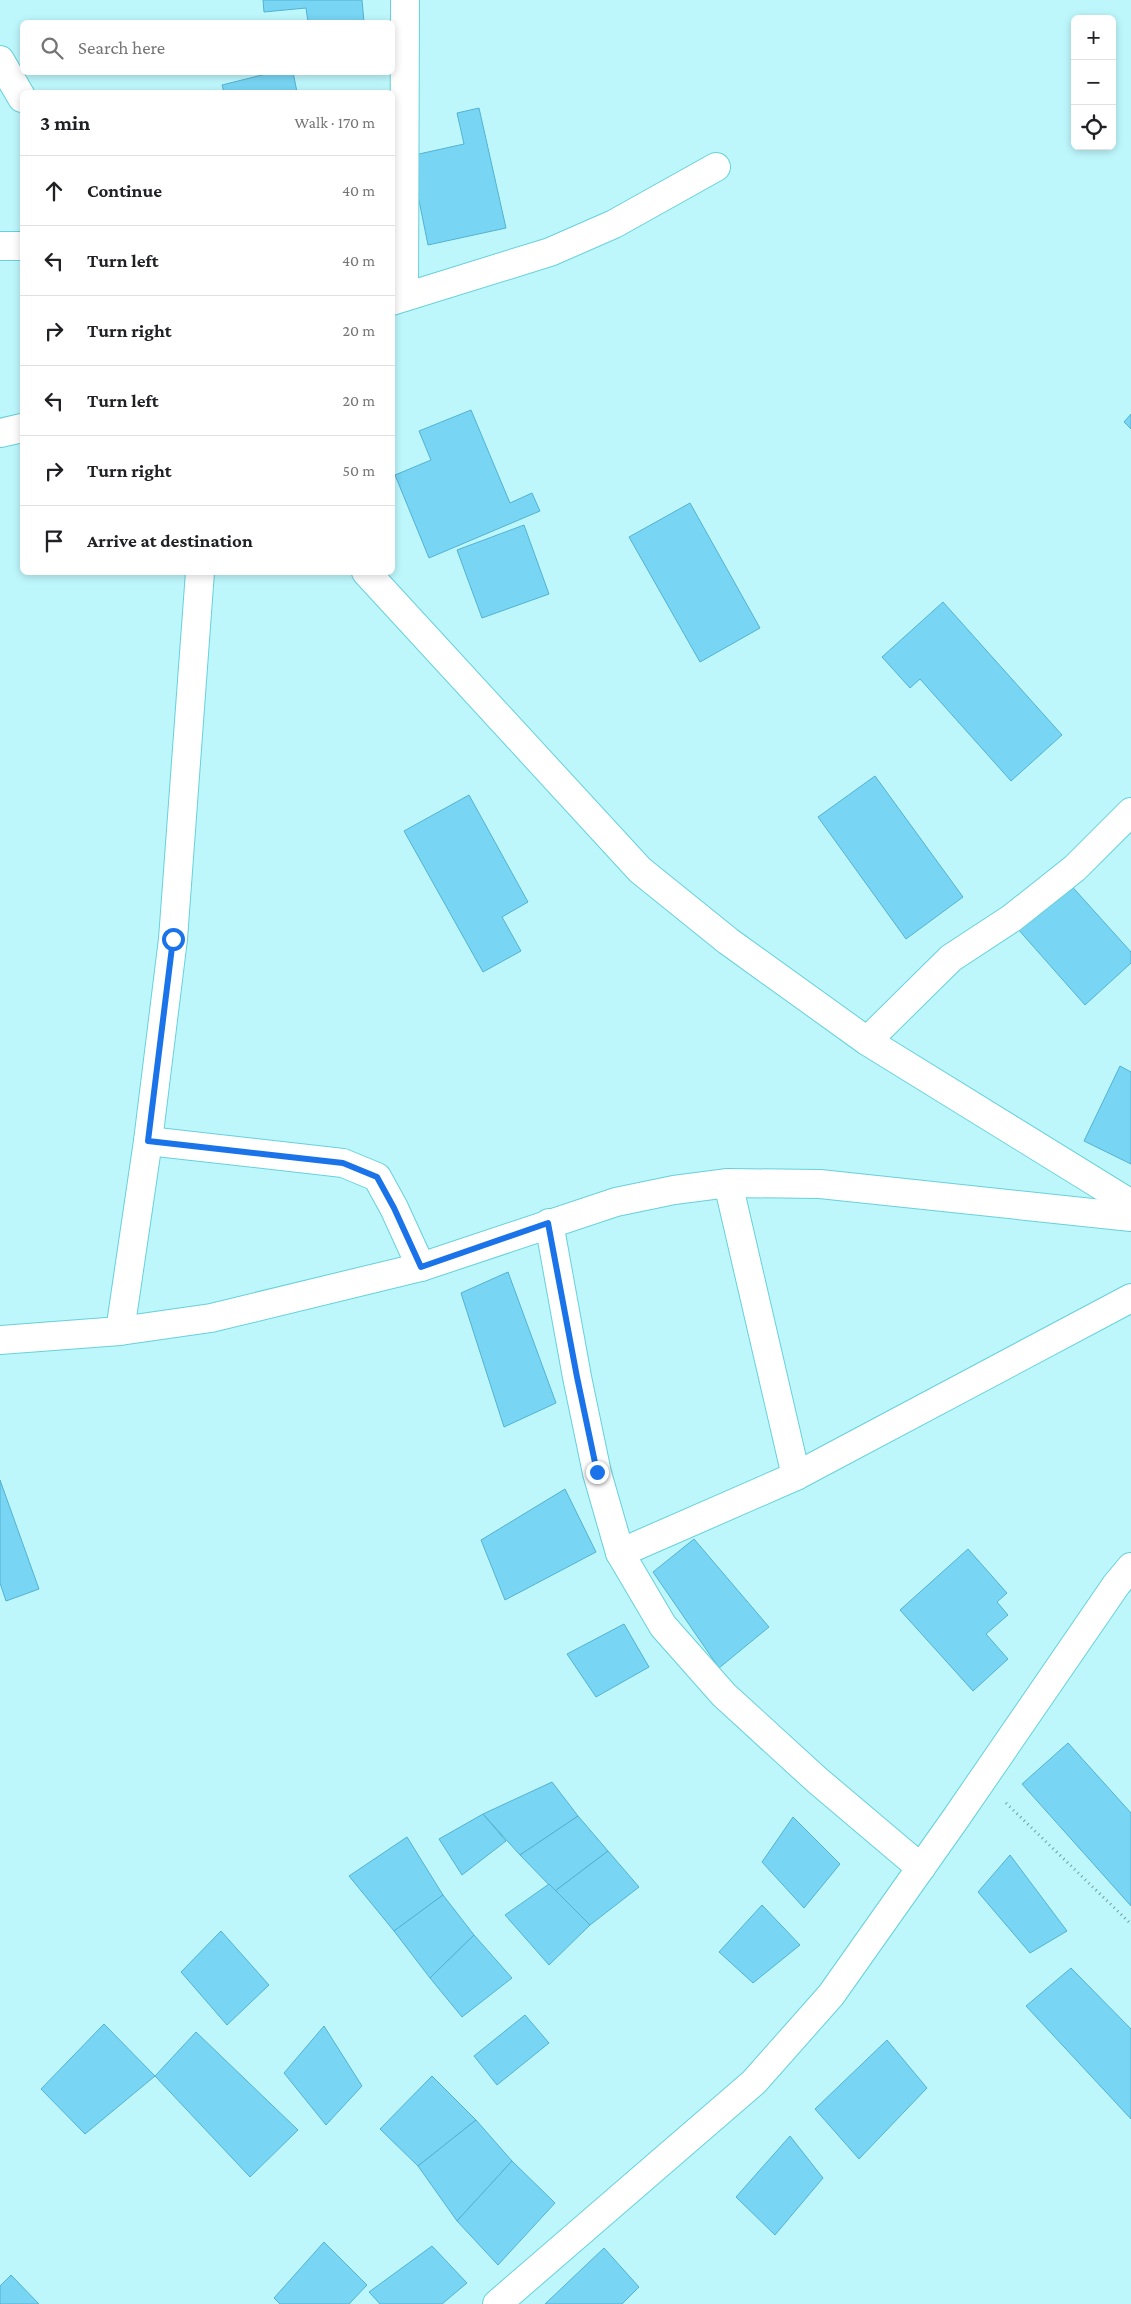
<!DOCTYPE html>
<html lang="en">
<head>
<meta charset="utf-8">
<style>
	body { margin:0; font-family:"Crimson Pro",serif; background:#f6f6f6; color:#202124 }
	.controls { position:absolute; right:15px; top:15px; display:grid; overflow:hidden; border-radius:8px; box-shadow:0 2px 8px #0003 }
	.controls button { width:45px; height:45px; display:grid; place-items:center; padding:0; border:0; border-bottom:1px solid #e0e0e0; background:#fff; color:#202124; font:25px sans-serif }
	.stop { position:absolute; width:15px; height:15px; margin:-11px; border:4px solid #1a73e8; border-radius:50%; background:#fff }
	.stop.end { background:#1a73e8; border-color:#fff; box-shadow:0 1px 5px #0008 }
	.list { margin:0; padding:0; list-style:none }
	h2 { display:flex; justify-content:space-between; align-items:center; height:65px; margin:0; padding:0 20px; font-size:21px }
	h2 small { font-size:16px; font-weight:400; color:#757577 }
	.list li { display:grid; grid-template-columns:32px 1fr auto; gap:15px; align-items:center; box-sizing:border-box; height:70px; padding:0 20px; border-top:1px solid #e0e0e0 }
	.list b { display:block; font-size:19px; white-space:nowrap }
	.list em { font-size:16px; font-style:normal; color:#757577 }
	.icon { flex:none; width:28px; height:28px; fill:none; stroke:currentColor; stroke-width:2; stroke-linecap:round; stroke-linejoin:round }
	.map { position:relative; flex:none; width:1131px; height:2304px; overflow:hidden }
	.search { position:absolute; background:#fff; box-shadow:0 2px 8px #0003; left:20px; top:20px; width:375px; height:55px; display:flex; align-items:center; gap:12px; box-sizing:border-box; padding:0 18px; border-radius:8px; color:#757577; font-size:19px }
	.panel { position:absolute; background:#fff; box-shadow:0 2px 8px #0003; left:20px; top:90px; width:375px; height:485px; border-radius:8px }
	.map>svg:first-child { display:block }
	.building { fill:#78d5f4; stroke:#54b2d0 }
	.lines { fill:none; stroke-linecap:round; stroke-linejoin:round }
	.minor-casing { stroke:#67d1d9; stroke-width:30 }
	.path { stroke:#6c9ca0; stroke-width:3; stroke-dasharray:1 4; stroke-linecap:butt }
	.minor { stroke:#fff; stroke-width:28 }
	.route { stroke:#1a73e8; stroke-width:6 }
</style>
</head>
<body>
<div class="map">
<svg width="1131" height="2304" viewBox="0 0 1131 2304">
	<rect width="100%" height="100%" fill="#bdf7fc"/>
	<g class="building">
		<path d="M263 0H362L364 22H308L306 8 264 12Z"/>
		<path d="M274 72H293L297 92H224L222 85Z"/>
		<path d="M479 108 506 228 428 245 410 156 464 144 457 113Z"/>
		<path d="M471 410 510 503 532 493 540 511 429 558 395 475 431 460 419 431Z"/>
		<path d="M1131 414V429L1124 422Z"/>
		<path d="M690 503 760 628 700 662 629 537Z"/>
		<path d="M524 525 549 594 482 618 457 550Z"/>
		<path d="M943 602 1062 735 1011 781 920 679 910 688 882 657Z"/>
		<path d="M875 776 963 897 906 939 818 817Z"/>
		<path d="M469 795 528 902 502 917 521 951 483 972 404 831Z"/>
		<path d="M1068 882 1131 952V963L1085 1005 1017 928Z"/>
		<path d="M1120 1066 1131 1072V1164L1084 1141Z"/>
		<path d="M508 1272 556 1403 504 1427 461 1293Z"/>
		<path d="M0 1480 39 1589 6 1601 0 1583Z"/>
		<path d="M565 1489 596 1552 505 1600 481 1540Z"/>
		<path d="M694 1539 769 1627 719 1668 653 1572Z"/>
		<path d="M968 1549 1007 1593 997 1602 1008 1615 986 1634 1008 1659 973 1691 900 1610Z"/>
		<path d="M624 1624 649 1667 596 1697 567 1654Z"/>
		<path d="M1068 1743 1131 1813V1906L1022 1784Z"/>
		<path d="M552 1782 578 1816 520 1855 483 1814Z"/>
		<path d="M483 1814 506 1841 462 1875 439 1839Z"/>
		<path d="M578 1816 608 1851 555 1891 520 1855Z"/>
		<path d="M793 1817 840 1864 804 1908 762 1862Z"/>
		<path d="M407 1837 443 1895 394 1931 349 1876Z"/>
		<path d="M608 1851 639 1887 590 1925 555 1891Z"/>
		<path d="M1010 1855 1067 1931 1030 1953 978 1892Z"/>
		<path d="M549 1884 590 1925 549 1965 505 1915Z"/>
		<path d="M443 1895 474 1935 430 1978 394 1931Z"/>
		<path d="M762 1905 800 1945 753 1983 719 1952Z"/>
		<path d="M221 1931 269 1985 227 2025 181 1972Z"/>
		<path d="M474 1935 512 1978 462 2017 430 1978Z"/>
		<path d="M1071 1968 1131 2029V2119L1026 2006Z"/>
		<path d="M525 2015 549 2043 497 2085 474 2056Z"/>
		<path d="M104 2024 155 2076 85 2134 41 2089Z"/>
		<path d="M324 2026 362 2086 326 2125 284 2073Z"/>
		<path d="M196 2032 298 2130 250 2177 155 2076Z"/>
		<path d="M887 2040 927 2088 859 2159 815 2109Z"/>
		<path d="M432 2076 476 2120 418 2166 380 2129Z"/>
		<path d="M476 2120 512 2161 457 2221 418 2166Z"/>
		<path d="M790 2136 823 2178 775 2235 736 2197Z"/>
		<path d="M512 2161 555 2203 498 2265 457 2221Z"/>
		<path d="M324 2242 367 2285 349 2304H280L274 2298Z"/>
		<path d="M432 2246 467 2283 442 2304H380L369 2292Z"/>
		<path d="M604 2248 639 2287 622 2304H545Z"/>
		<path d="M11 2275 39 2304H0V2286Z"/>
	</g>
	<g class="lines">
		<g class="minor-casing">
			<g id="minor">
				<path d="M0 60 22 98"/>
				<path d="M0 246H22"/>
				<path d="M404 297 405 0"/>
				<path d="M392 301 550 252 614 224 716 167"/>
				<path d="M0 433 22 428"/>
				<path d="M366 572 640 870 728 941 867 1041 1131 1204"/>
				<path d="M867 1041 951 958 1012 918 1075 868 1131 812"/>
				<path d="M148 1141 343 1163 377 1177 394 1208 421 1267"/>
				<path d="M728 1183 796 1476"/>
				<path d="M549 1223 577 1377 597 1473 620 1553 663 1626 724 1695 817 1780 921 1868"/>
				<path d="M120 1331 148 1141 173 939 200 572"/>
				<path d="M0 1340 120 1331 211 1318 421 1267 616 1202 674 1190 728 1183 820 1184 1131 1217"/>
				<path d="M620 1553 796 1476 1131 1298"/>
				<path d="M497 2304 754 2082 831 1995 956 1818 1116 1585 1131 1567"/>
			</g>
		</g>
		<path class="path" d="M1006 1803 1131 1924"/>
		<use href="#minor" class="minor"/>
	</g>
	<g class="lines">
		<path class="route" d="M173 939 148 1141 343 1163 377 1177 394 1208 421 1267 548 1223 577 1377 597 1472"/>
	</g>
</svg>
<div class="controls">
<button>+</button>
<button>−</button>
<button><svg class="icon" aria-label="locate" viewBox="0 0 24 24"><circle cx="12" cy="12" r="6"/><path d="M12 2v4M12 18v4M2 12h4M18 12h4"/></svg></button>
</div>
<div class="stop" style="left:173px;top:939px"></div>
<div class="stop end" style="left:597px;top:1472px"></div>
<div class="search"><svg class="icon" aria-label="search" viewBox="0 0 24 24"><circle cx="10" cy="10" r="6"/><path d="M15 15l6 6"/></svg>Search here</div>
<section class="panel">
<h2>3 min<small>Walk · 170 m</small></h2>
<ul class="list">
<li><svg class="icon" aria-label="ahead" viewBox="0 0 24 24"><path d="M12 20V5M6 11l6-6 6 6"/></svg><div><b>Continue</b></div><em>40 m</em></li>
<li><svg class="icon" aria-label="left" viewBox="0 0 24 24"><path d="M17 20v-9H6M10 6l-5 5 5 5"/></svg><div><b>Turn left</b></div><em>40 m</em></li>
<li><svg class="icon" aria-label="right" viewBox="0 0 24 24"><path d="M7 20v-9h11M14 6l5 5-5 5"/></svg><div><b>Turn right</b></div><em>20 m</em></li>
<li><svg class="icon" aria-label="left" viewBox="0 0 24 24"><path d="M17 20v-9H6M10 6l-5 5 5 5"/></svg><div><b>Turn left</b></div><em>20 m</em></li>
<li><svg class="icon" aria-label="right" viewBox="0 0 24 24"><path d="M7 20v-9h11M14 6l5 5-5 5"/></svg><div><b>Turn right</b></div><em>50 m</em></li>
<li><svg class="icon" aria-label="arrive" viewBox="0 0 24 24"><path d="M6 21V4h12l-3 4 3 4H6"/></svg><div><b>Arrive at destination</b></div></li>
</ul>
</section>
</div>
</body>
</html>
